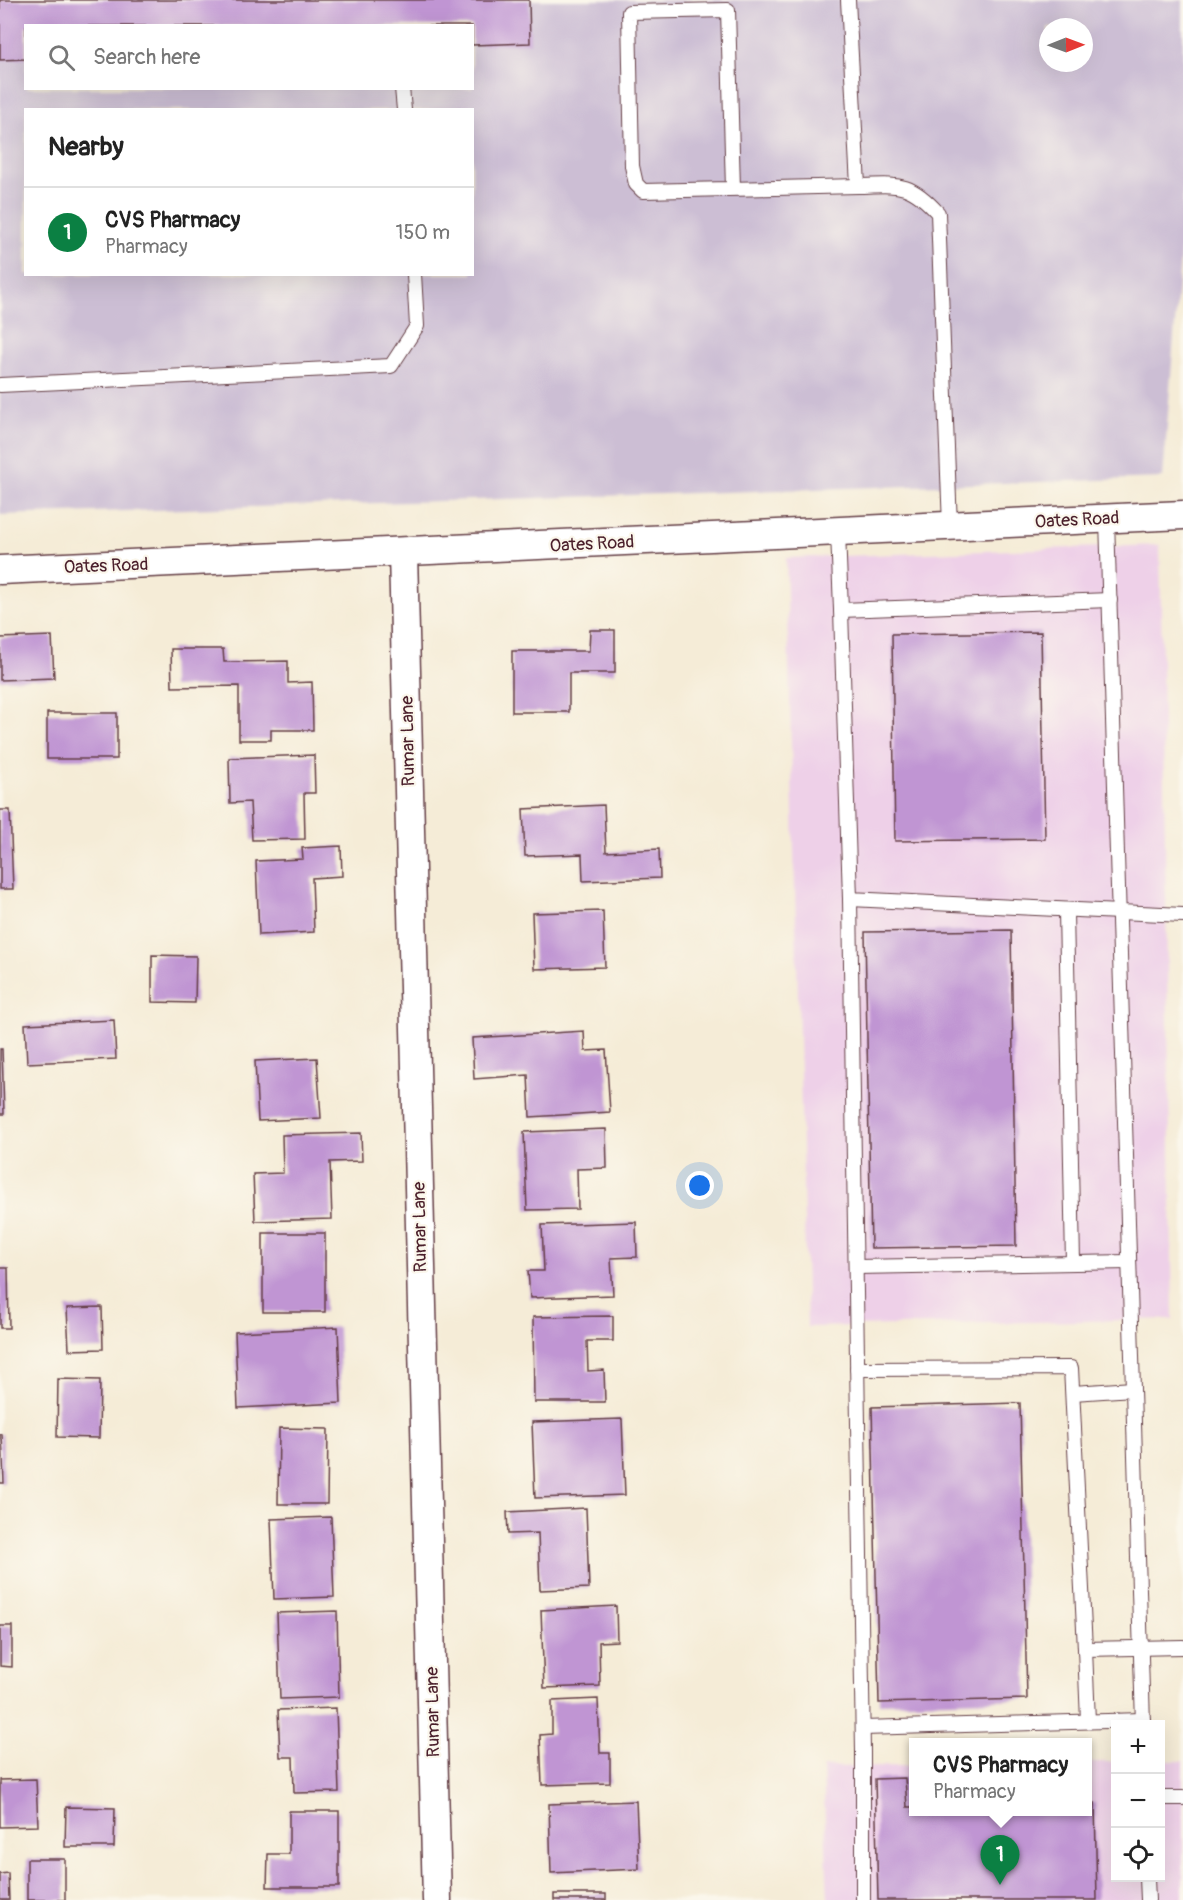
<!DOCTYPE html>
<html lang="en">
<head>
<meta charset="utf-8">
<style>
	body { margin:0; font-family:Pangolin,sans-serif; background:#f6f6f6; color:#222 }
	.controls { position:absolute; right:18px; bottom:18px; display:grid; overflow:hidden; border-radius:0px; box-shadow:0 6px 24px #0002 }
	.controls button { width:54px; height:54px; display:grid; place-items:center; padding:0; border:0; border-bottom:2px solid #e0e0e0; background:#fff; color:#222; font:30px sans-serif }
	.compass { position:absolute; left:1039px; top:18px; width:54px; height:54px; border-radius:50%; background:#fff; box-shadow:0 6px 24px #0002; rotate:89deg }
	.you { position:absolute; left:700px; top:1186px; width:21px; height:21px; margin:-15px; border:4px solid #fff; border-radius:50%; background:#1a73e8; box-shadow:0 0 0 9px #1a73e833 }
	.badge { display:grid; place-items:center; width:39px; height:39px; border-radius:50%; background:#0b8043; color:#fff; font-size:20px; font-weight:700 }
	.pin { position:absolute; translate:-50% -50px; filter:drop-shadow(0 2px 3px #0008) }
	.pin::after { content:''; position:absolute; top:32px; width:21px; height:18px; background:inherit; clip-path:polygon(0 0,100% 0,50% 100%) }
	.popup { position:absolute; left:909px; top:1738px; width:183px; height:78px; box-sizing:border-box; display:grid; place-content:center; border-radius:0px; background:#fff; filter:drop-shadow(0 2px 4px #0005); font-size:20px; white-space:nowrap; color:#767676 }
	.popup b { font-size:22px; color:#222 }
	.popup::after { content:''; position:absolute; left:50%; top:100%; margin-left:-12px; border:12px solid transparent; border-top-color:#fff }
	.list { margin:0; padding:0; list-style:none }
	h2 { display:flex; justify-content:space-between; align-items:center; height:78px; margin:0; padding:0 24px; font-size:26px }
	h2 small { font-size:20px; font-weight:400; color:#767676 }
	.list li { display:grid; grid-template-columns:39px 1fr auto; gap:18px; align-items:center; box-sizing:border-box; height:90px; padding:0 24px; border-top:2px solid #e0e0e0 }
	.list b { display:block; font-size:22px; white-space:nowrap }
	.list p { margin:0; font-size:20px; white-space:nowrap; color:#767676 }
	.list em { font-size:20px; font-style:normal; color:#767676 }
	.icon { flex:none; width:33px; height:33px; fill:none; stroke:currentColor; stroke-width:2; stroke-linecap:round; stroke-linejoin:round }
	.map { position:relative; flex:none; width:1183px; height:1900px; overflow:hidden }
	.search { position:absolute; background:#fff; box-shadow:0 6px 24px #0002; left:24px; top:24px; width:450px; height:66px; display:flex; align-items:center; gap:15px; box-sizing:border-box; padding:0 21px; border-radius:0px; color:#767676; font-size:22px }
	.panel { position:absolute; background:#fff; box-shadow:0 6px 24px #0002; left:24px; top:108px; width:450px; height:168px; border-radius:0px }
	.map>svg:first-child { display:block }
	.built { fill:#eed0e8 }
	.industrial { fill:#ccbed4; fill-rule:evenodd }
	.building { fill:#c095d3 }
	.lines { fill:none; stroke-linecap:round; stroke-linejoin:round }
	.service-casing { stroke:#643e45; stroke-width:16 }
	.minor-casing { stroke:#643e45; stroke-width:31 }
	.service { stroke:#fff; stroke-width:14 }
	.minor { stroke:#fff; stroke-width:28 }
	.labels { text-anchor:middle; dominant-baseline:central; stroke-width:4.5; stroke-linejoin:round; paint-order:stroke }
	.street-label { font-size:18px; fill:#4a1f2b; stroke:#fbf7ec }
</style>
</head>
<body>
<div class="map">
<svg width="1183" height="1900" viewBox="0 0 1183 1900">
	<rect width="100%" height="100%" fill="#fbf7ec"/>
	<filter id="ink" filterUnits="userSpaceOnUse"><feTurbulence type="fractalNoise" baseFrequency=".0167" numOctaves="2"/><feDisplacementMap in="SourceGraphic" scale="12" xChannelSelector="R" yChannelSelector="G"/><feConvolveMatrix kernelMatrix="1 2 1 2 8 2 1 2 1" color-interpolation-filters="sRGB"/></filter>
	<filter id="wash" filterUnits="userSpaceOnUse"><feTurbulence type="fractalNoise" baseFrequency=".008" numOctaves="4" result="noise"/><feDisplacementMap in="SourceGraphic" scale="24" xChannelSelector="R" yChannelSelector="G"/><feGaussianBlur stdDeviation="1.35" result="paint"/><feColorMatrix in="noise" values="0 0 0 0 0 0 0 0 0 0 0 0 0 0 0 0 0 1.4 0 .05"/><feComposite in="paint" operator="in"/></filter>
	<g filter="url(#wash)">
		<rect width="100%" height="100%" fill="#f5ecd7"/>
		<g class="built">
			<path d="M1160 545 1173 1319 807 1327 786 558Z"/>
			<path d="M1161 1761H1183V1900H828L823 1767 913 1766V1812H1087V1762H1115L1116 1878H1160Z"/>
		</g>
		<path class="industrial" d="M0 0H1183V221L1163 478 0 515ZM26 26H472V88H26ZM1048 27H1084V63H1048ZM26 110H472V274H26Z"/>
		<g id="blocks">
			<g class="building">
				<path d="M0 0H529L530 43 472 45V26H26V59L0 60Z"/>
				<path d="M590 630H615V673H569V712H512V651H589Z"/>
				<path d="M1041 632 1045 839 895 841 892 634Z"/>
				<path d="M52 636 54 678 0 680V638Z"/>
				<path d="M171 649H223L224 662 288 661V683L312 682 313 730H271V740H239V686L172 687Z"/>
				<rect x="47" y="713" width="70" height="46"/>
				<path d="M314 755 315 793H304L305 839 252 840 250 802 230 803 229 758Z"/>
				<path d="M604 805 606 852 659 849 660 878 583 881 582 854 525 856 523 809Z"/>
				<path d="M0 810H10L13 889H0Z"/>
				<path d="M341 846 342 876 312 878 314 932 259 935 256 861 303 859 302 848Z"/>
				<path d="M603 911 605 967 534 969 532 913Z"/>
				<path d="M1011 930 1016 1246 871 1248 865 932Z"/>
				<path d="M152 955 196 956 195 1003 152 1002Z"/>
				<path d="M114 1020 116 1059 27 1063 25 1024Z"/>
				<path d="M584 1031 585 1051 606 1050 610 1112 530 1117 528 1075 474 1079 472 1038Z"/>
				<path d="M0 1049H2L4 1114H0Z"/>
				<path d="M317 1058 321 1118 258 1121 255 1061Z"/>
				<path d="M606 1129 607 1168 577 1169 578 1209 527 1210 524 1132Z"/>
				<path d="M361 1133 362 1161 330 1162 332 1219 255 1221 253 1174 283 1173 282 1135Z"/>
				<path d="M636 1222 637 1257 611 1258 613 1295 530 1298 528 1271H544L542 1225Z"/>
				<rect x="263" y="1233" width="62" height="79"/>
				<path d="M0 1268H8L9 1328H0Z"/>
				<path d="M102 1307 103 1349 69 1350 67 1308Z"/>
				<path d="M613 1316V1341H587L588 1371 604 1370 605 1402H534L533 1317Z"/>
				<path d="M338 1327 341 1403 238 1408 235 1332Z"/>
				<path d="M58 1379 100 1380 99 1438 57 1437Z"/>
				<path d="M1020 1403 1027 1699 879 1703 872 1407Z"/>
				<path d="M622 1419 625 1495 535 1498 532 1422Z"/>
				<path d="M279 1428 328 1429 327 1504H278Z"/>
				<path d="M0 1434H2L4 1483H0Z"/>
				<path d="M586 1508 589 1588 540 1590 538 1533 508 1534 507 1512Z"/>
				<path d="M331 1517 334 1597 274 1599 271 1519Z"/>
				<path d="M616 1606 617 1641 599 1642 600 1686 544 1688 541 1610Z"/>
				<path d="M337 1611 339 1697 280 1699 277 1613Z"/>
				<path d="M0 1626H12V1667L0 1666Z"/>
				<path d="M598 1699 600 1753H610V1783L542 1785 540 1735 552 1734V1701Z"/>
				<path d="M336 1708 339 1792 294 1793 293 1757H280L278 1710Z"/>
				<path d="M905 1778 907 1807H913V1812H1087V1803H1095L1097 1900H878L875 1779Z"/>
				<path d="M36 1779 38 1826 0 1827V1780Z"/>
				<path d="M636 1801 639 1869 551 1873 549 1804Z"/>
				<path d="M66 1807 115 1808 114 1847H65Z"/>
				<path d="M289 1811H339V1887H267L268 1854H289Z"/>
				<rect x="27" y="1859" width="38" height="41"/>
				<path d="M8 1873 9 1900H0V1874Z"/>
				<rect x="554" y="1894" width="52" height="6"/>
			</g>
		</g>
	</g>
	<g filter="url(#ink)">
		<use href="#blocks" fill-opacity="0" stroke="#643e45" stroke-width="1.5"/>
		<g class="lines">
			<g class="service-casing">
				<g id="service">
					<path d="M848 0 858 186C898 185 909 181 938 213L950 526"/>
					<path d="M402 88 404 110"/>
					<path d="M733 189 728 10 629 12 632 166 636 184 643 191 858 186"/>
					<path d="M0 385 391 366 417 326 414 274"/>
					<path d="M1107 519 1143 1724"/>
					<path d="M838 532 841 610 1110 600"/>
					<path d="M841 610 850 899 1183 915"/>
					<path d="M850 899 863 1752V1900"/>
					<path d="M1066 911 1073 1263"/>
					<path d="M856 1267 1129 1262"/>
					<path d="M857 1369 1071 1368 1085 1649 1183 1647"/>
					<path d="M1073 1393 1133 1389"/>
					<path d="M1085 1649 1088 1721"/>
					<path d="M863 1728 1143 1720"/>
					<path d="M1160 1798H1183"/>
					<path d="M1147 1878 1148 1900"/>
				</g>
			</g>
			<g class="minor-casing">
				<g id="minor">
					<path d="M403 553 437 1900"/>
					<path d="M0 570 1183 515"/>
				</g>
			</g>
			<use href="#service" class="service"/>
			<use href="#minor" class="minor"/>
		</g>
	</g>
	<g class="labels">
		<g class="street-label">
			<text transform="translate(1077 520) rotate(-3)">Oates Road</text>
			<text transform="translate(592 544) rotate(-3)">Oates Road</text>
			<text transform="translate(106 566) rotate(-2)">Oates Road</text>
			<text transform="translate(408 741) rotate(-91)">Rumar Lane</text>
			<text transform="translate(420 1227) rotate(-91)">Rumar Lane</text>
			<text transform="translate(433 1712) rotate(-91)">Rumar Lane</text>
		</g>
	</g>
</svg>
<div class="controls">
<button>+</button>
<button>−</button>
<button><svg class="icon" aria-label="locate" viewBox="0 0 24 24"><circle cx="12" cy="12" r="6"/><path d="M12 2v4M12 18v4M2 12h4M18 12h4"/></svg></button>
</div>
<svg class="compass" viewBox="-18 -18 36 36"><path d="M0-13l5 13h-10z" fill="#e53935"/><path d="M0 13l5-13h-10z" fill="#767676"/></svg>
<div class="you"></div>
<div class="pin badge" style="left:1000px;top:1885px">1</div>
<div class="popup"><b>CVS Pharmacy</b>Pharmacy</div>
<div class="search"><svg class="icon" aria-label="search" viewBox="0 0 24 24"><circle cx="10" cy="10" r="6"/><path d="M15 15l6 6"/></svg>Search here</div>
<section class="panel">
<h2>Nearby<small></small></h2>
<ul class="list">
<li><span class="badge">1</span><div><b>CVS Pharmacy</b><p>Pharmacy</p></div><em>150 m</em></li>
</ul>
</section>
</div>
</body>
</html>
